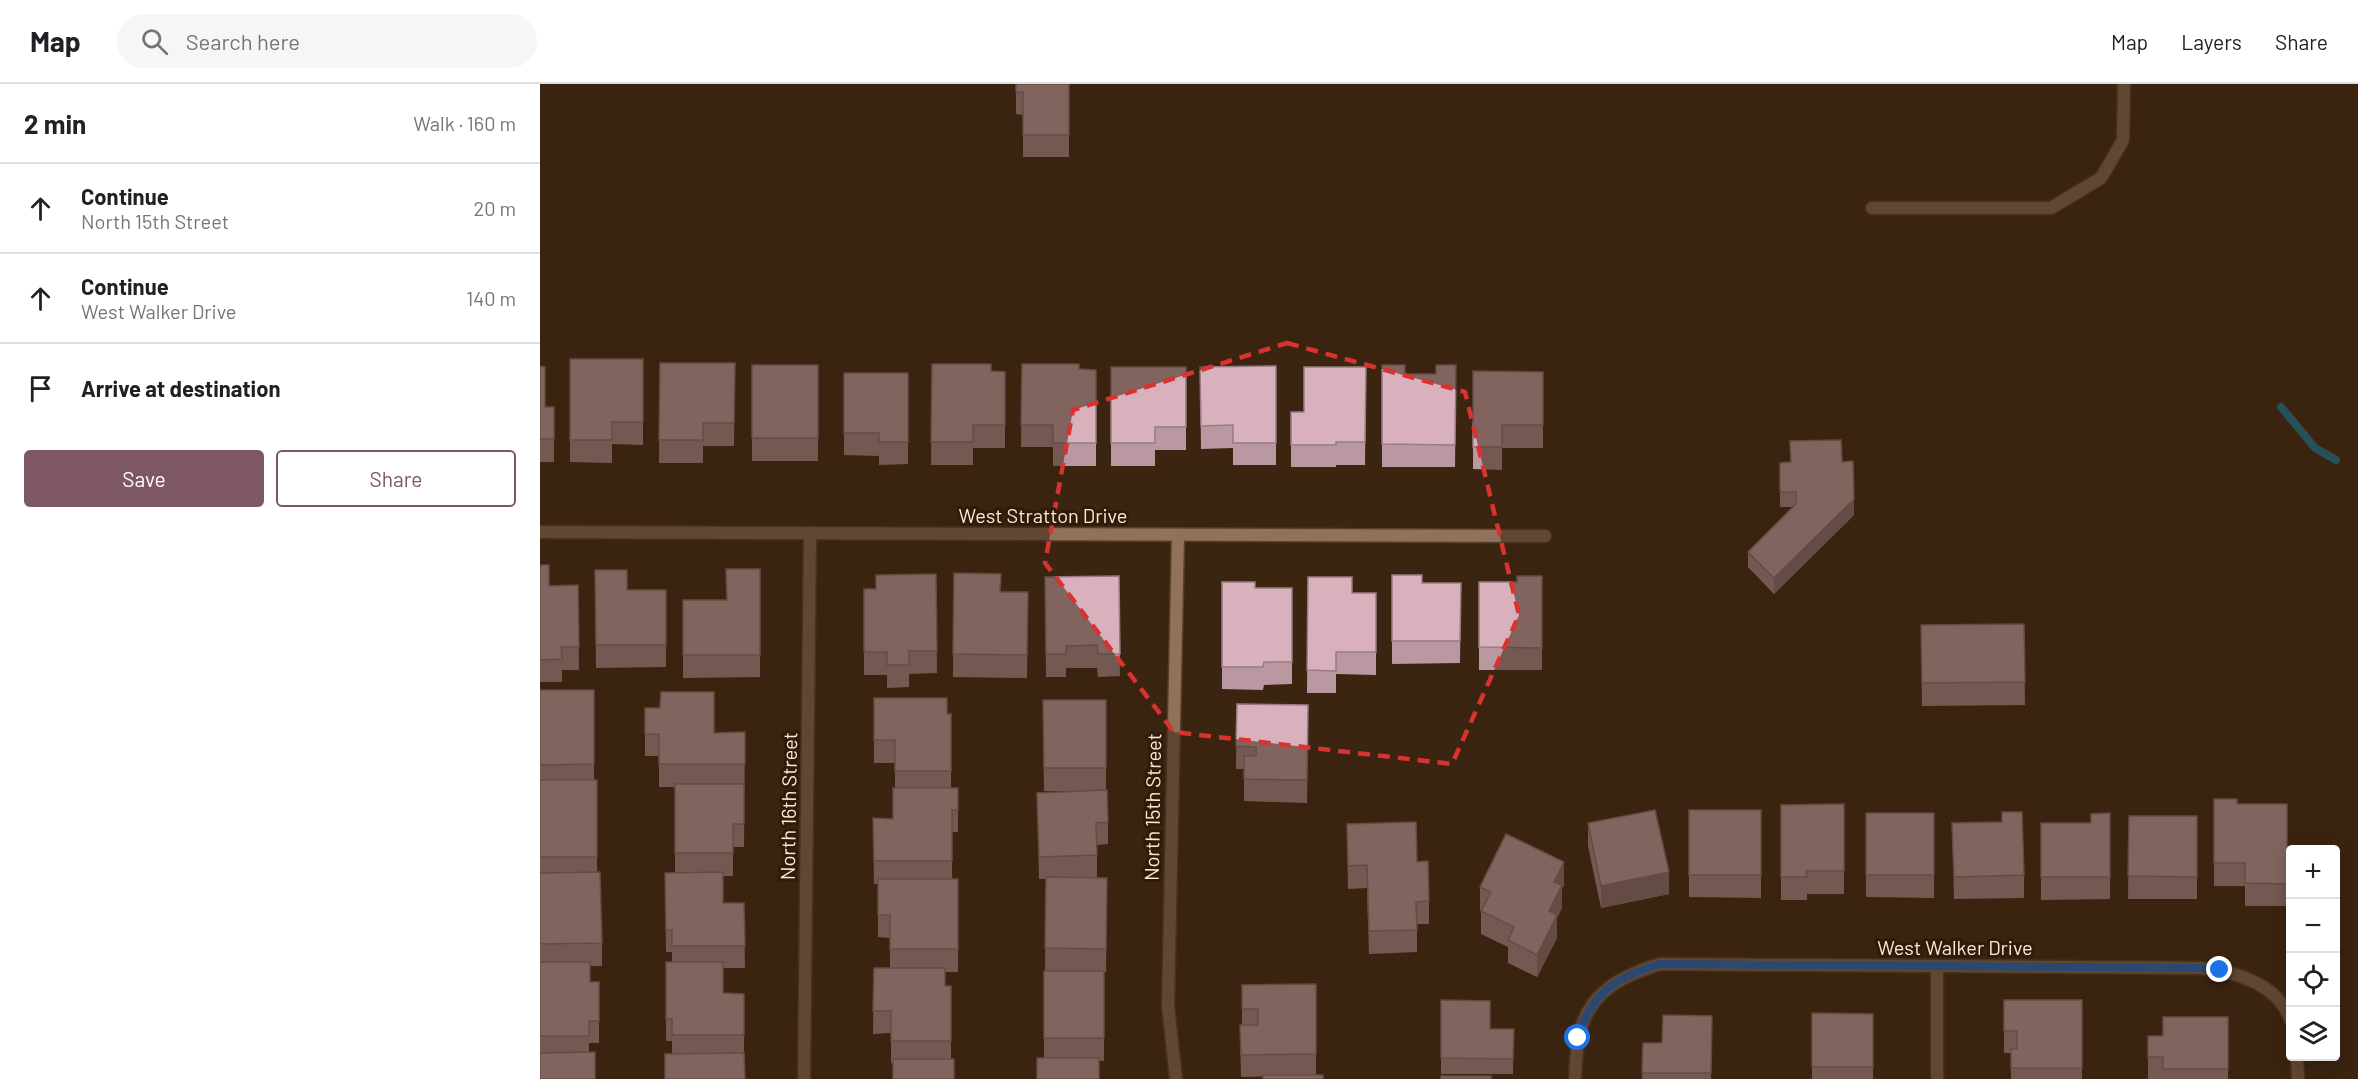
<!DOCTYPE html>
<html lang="en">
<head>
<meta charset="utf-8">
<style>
	body { margin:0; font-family:Barlow,sans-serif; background:#f6f6f6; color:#202124 }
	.controls { position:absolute; right:18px; bottom:18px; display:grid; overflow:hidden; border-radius:6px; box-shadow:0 3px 15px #0003 }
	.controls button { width:54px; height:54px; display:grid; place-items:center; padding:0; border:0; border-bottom:2px solid #e0e0e0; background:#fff; color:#202124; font:30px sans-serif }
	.stop { position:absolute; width:18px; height:18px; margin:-14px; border:4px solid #1a73e8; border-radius:50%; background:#fff }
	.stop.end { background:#1a73e8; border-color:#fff; box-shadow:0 2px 6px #0008 }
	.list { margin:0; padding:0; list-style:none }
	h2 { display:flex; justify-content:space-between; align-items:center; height:78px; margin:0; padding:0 24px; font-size:26px }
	h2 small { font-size:20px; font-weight:400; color:#757577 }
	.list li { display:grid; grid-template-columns:39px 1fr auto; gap:18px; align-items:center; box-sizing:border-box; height:90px; padding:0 24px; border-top:2px solid #e0e0e0 }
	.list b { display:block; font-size:22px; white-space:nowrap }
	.list p { margin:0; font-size:20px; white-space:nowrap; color:#757577 }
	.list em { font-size:20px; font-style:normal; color:#757577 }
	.actions { display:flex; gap:12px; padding:18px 24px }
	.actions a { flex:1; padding:14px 0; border:2px solid #7e5764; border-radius:6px; text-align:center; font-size:21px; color:#7e5764 }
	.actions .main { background:#7e5764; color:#fff }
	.icon { flex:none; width:33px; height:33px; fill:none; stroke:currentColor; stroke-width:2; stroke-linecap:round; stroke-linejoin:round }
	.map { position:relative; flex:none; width:1818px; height:995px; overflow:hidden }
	header { display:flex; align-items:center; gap:36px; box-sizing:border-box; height:84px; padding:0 30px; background:#fff; border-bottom:2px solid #e0e0e0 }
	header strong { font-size:28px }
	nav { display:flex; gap:33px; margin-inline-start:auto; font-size:21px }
	.search { width:420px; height:54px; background:#f6f6f6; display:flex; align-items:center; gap:15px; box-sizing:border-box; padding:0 21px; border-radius:33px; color:#757577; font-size:22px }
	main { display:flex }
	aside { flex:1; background:#fff }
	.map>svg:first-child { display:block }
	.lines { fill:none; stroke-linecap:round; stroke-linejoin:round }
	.stream { stroke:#1186b6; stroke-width:8 }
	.lane-casing { stroke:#55402e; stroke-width:15 }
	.street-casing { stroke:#55402e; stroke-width:15 }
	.lane { stroke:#907159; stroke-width:12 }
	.street { stroke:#907159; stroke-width:12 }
	.wall { fill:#ba98a2 }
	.shaded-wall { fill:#977c84 }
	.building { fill:#d8b1bc; stroke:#977c84; stroke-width:1.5 }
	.route { stroke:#1a73e8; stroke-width:8 }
	.marked { fill:none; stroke:#d83231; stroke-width:4.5; stroke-dasharray:12 8; stroke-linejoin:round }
	.labels { text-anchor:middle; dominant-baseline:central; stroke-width:6; stroke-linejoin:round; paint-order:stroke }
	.street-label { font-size:20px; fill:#f8e9dd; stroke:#311b07 }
</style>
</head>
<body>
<header>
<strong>Map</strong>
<div class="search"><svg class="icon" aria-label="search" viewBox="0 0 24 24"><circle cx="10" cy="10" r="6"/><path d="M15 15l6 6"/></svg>Search here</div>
<nav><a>Map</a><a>Layers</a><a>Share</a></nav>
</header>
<main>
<aside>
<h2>2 min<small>Walk · 160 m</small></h2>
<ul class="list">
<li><svg class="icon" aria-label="ahead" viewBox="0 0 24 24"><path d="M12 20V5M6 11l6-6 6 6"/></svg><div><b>Continue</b><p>North 15th Street</p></div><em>20 m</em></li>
<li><svg class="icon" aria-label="ahead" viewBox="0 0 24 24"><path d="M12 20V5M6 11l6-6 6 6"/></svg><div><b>Continue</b><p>West Walker Drive</p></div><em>140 m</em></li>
<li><svg class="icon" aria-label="arrive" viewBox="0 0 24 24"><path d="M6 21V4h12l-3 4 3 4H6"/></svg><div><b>Arrive at destination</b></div></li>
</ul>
<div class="actions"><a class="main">Save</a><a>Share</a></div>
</aside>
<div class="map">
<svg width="1818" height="995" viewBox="0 0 1818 995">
	<rect width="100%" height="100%" fill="#3b2511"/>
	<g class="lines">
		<path class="stream" d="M1741 323 1775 364 1796 376"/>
		<g class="lane-casing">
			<path id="lane" d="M1332 124H1511L1561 94 1571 77 1583 56 1584 0"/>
		</g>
		<g class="street-casing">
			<g id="street">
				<path d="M0 448 1005 452"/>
				<path d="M1397 882V995"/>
				<path d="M1757 972 1758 995"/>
				<path d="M264 995 270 449"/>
				<path d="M636 995 628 922 638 452"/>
				<path d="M1035 995C1036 981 1036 967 1039 953 1047 909 1081 892 1120 880L1660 884C1694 887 1738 900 1750 935"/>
			</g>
		</g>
		<use href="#lane" class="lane"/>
		<use href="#street" class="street"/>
	</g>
	<g class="wall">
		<path d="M476 0H529V73H483V31L476 30Z"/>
		<path d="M30 275H103V361L72 360V379L30 378Z"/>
		<path d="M120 279H195L194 362H163V379H119Z"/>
		<path d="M392 280 451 287 465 288V364H433V381H391Z"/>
		<path d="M482 280 539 285 556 286V382H513V363H481Z"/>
		<rect x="212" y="281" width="66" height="96"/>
		<path d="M842 281 865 290H896L916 281 915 383H842Z"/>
		<path d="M0 282 5 323H14V378H0Z"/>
		<path d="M736 282V381H693V364L661 365 660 283Z"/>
		<path d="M571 283H646V366H615V382H571Z"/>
		<path d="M826 283 825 381H796V383H751V328H764Z"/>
		<path d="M933 287 1003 288V364H962V386L933 385Z"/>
		<path d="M304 289H368V380L339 381V372L304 371Z"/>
		<path d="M1302 378 1314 431 1234 510 1208 483V468L1253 423H1240V379Z"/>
		<path d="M0 481 9 502 38 501 39 586H22V598H0Z"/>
		<path d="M220 485V593L143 594V516H186Z"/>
		<path d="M55 486 87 506H126V583L56 584Z"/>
		<path d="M414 489 460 508H488L487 594 413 593Z"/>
		<path d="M396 490 397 589 369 590V603L347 604V591H324V505H336Z"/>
		<path d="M852 491 882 499H921L920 579 852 580Z"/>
		<path d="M579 492 580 592 558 593 557 584H526V593H506L505 493Z"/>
		<path d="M1002 492V586H939V498H977Z"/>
		<path d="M768 493 812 509H836V591L796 590V609H767Z"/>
		<path d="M682 498 715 504H752V600L724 601 723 606 682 605Z"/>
		<path d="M1484 540 1485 621 1382 622 1381 541Z"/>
		<path d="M0 606H54V696H57V788L62 859V882H50V898H59V959H49V968L0 995Z"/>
		<path d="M334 614 407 630H411V704H418V748H412V795H418V888H405V902H411V975L351 979V949L333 950 334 884H350V854L338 853V800H334L333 734 353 735 355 704V679H334Z"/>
		<path d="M503 616H566V707L568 738V760L557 761V794H544H567L566 888H564V977L504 974V887H505L506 795H499L497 709 565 707H504Z"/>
		<path d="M697 620 768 643 767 719 704 717V685H696Z"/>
		<path d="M105 624 174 649 205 648 204 763H193V792H183V819H204L205 884H183V909L204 910V969L132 970V957H126V878H132V868H126L125 789H135V703H119V672H105Z"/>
		<path d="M1674 715 1697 720H1747V822H1705V802H1674Z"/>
		<path d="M1304 720V810H1267V816H1241V721Z"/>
		<path d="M1149 726H1221V814L1149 813Z"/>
		<path d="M1326 729H1394V814L1326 813Z"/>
		<path d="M1570 729V815L1501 816V739H1551Z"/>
		<path d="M1589 732H1657V815H1588Z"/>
		<path d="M1048 739 1129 810 1061 824 1048 762Z"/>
		<path d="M1412 739 1484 791V814L1414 815Z"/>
		<path d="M807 740 877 778 889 817V840H877V868L829 870 827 804 808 805Z"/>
		<path d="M1024 801 1022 805V824L1017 834V854L997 893 968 879V863L941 850V827L940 826V803Z"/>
		<path d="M776 900V991L701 993 700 941H702V901Z"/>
		<path d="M901 916 950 945H974L973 990H901Z"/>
		<path d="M1464 916H1542V995H1471V969H1464Z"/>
		<path d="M1272 929 1333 930V995H1272Z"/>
		<path d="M1172 932 1171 995H1102L1103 959H1122Z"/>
		<path d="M1688 933V995H1608V952H1623Z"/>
	</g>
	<g class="shaded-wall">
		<path d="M1314 415V431L1234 510V494Z"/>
		<path d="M1024 778V801L1022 805V824L1017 834V854L997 893V871L1009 827 1014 798Z"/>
		<path d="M1129 788V810L1061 824V802Z"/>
	</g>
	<g class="building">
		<path d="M476 0H529V51H483V8H476Z"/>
		<path d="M30 275H103V338H72V356H30Z"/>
		<path d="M120 279H195L194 339H163V356H119Z"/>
		<path d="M392 280H451V287L465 288V341H433V358H391Z"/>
		<path d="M482 280H539V285L556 286V359H513V341H481Z"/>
		<rect x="212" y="281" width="66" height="73"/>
		<path d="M842 281H865V290H896V281H916L915 361 842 360Z"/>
		<path d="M0 282 5 283V323H14V355H0Z"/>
		<path d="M736 282V359H693V341L661 342 660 283Z"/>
		<path d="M571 283H646V343H615V359H571Z"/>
		<path d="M764 283H826L825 358H796V361H751V328H764Z"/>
		<path d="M933 287 1003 288V341H962V363H933Z"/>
		<path d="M304 289H368V358H339V349H304Z"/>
		<path d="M1301 356 1302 378 1313 377 1314 415 1234 494 1208 468 1256 420V408H1240V379L1251 378 1250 357Z"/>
		<path d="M0 481H9V502L38 501 39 563H21L22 575 0 576Z"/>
		<path d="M186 485H220V571H143V516H187Z"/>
		<path d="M55 486H87V506H126V561H56Z"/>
		<path d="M414 489 461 490 460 508H488L487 571 413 570Z"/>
		<path d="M396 490 397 567H369V581H347V568H324V505H336V491Z"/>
		<path d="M852 491H882V499H921L920 557H852Z"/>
		<path d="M579 492 580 570H558L557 561 526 562V570H506L505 493Z"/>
		<path d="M977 492H1002V564L939 563V498H977Z"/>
		<path d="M768 493H812V509H836V568H796V587L767 586Z"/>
		<path d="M682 498H715V504H752V578H724L723 583H682Z"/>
		<path d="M1484 540 1485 598 1382 599 1381 541Z"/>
		<path d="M0 606H54V680L0 681Z"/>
		<path d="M121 608H174V649L205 648V680H119V650H105V624H120Z"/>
		<path d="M334 614H407V630H411V687H355V656H334Z"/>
		<path d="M503 616H566V684H504Z"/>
		<path d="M697 620 768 621 767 696 704 695V672H716V663L696 662Z"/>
		<rect x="0" y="696" width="57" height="77"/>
		<path d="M135 700H204V740H193V769H135Z"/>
		<path d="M353 704H418V726H412V777H334L333 734 353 735Z"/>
		<path d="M567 706 568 738 556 739 557 771 499 773 497 709Z"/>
		<path d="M1674 715H1697V720H1747V800L1705 799V779H1674Z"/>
		<path d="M1304 720V787H1266L1267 793H1241V721Z"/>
		<path d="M1115 726 1129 788 1061 802 1048 739Z"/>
		<rect x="1149" y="726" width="72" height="65"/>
		<path d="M1462 728H1482L1484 791 1414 793 1412 739 1462 738Z"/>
		<rect x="1326" y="729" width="68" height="62"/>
		<path d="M1570 729V793H1501V739H1551V730Z"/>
		<path d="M1589 732H1657V793L1588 792Z"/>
		<path d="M876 738 877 778 888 777 889 817 876 818 877 846 829 847 827 781 808 782 807 740Z"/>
		<path d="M966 750 1024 778 1014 798 1022 801 1009 827 1017 831 997 871 968 856 974 843 941 827 951 808 940 803Z"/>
		<path d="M60 788 62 859 0 860V789Z"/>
		<path d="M183 788V819H204L205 862H132V846H126L125 789Z"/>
		<path d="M506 793 567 794 566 865 505 864Z"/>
		<path d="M338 795H418V865H350V831H338Z"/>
		<path d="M0 878H50V898H59V937H49V952H0Z"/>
		<path d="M126 878H183V909L204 910V951H132V935H126Z"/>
		<path d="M334 884H405V902H411V957H351V927H333Z"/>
		<rect x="504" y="887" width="60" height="67"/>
		<path d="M776 900V970L701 971 700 941H718V925H702V901Z"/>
		<path d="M901 916 950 917V945H974L973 975 901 974Z"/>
		<path d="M1464 916H1542V984H1471V965H1477V947H1464Z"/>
		<path d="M1272 929 1333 930V983H1272Z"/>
		<path d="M1123 931 1172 932 1171 989H1102L1103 959H1122Z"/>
		<path d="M1623 933H1688V985H1623V973H1608V952H1623Z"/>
		<path d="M55 968V995H0V969Z"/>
		<path d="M204 969 205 995H125V970Z"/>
		<rect x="497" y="974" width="62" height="21"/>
		<rect x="353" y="975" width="61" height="20"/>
		<rect x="723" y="991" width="60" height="4"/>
		<rect x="901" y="992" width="50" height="3"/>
	</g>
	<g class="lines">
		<path class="route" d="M1038 954C1051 908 1077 893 1120 880L1660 884 1680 886"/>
	</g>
	<path d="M0 0H1818V995H0ZM747 259 925 308 979 531 912 680 634 648 505 479 533 326Z" fill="#3b2511" fill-opacity=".55" fill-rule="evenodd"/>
	<path class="marked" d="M747 259 925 308 979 531 912 680 634 648 505 479 533 326Z"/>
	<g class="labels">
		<g class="street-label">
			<text x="503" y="431">West Stratton Drive</text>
			<text transform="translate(248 722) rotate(-89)">North 16th Street</text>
			<text transform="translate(612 723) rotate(-89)">North 15th Street</text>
			<text x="1415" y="863">West Walker Drive</text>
		</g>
	</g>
</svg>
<div class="controls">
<button>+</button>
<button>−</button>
<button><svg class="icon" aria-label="locate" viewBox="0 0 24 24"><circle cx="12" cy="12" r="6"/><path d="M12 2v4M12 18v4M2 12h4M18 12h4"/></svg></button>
<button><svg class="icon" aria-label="layers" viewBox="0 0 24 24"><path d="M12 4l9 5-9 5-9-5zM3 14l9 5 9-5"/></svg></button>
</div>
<div class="stop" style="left:1038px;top:954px"></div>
<div class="stop end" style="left:1680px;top:886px"></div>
</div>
</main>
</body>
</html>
